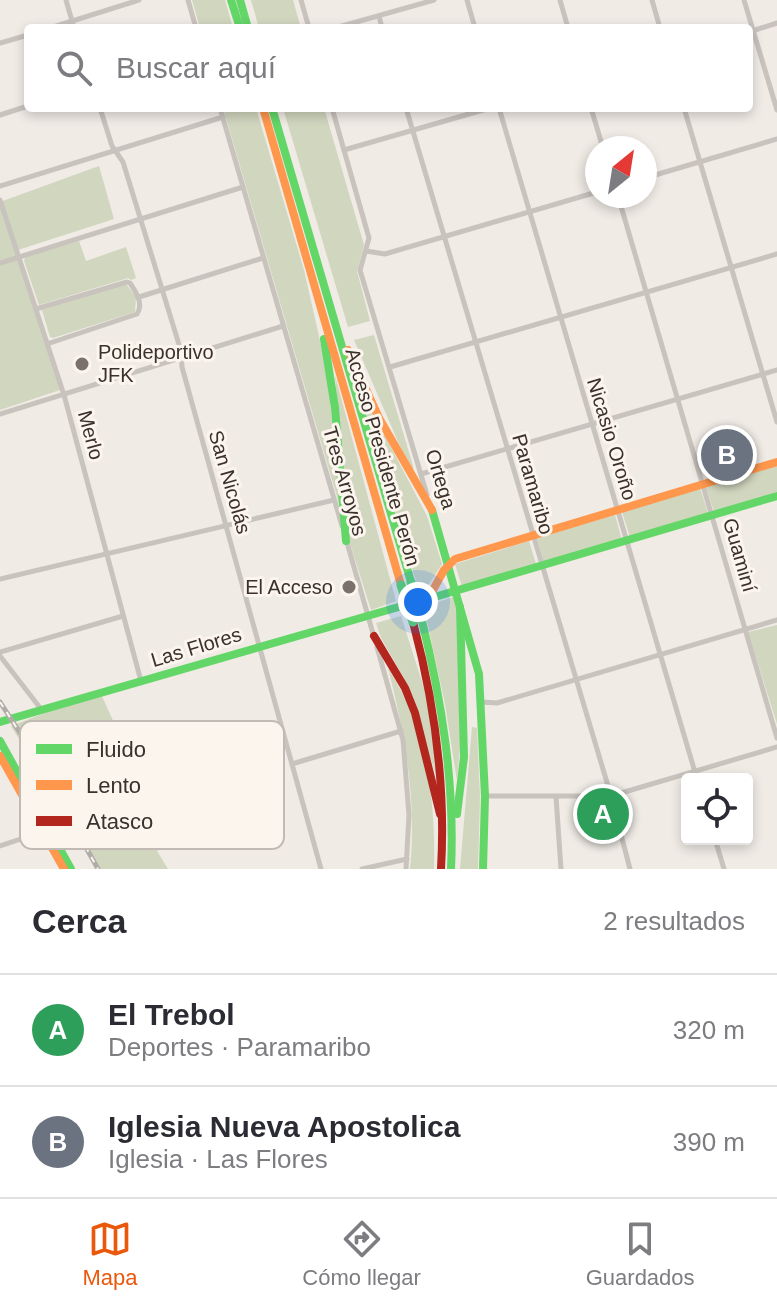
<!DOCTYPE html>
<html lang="es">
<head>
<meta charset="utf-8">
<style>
	body { margin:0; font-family:Helvetica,sans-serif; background:#f7f7f7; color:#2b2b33 }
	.controls { position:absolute; right:24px; bottom:24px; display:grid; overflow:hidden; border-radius:8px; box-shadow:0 4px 12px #0003 }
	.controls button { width:72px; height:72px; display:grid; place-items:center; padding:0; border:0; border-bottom:2px solid #e1e1e2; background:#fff; color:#2b2b33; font:40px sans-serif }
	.compass { position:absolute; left:585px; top:136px; width:72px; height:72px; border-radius:50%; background:#fff; box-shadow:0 4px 12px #0003; rotate:30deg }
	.you { position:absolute; left:418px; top:602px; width:28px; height:28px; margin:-20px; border:6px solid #fff; border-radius:50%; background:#1a73e8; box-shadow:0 0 0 12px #1a73e833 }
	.badge { display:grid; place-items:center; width:52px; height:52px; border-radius:50%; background:#ea580c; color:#fff; font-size:26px; font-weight:700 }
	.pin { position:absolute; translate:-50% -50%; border:4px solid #fff; box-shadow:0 2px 8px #0006 }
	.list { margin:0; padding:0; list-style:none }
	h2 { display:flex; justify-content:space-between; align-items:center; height:104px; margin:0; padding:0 32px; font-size:34px }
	h2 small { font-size:26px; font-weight:400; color:#7c7c81 }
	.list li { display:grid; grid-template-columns:52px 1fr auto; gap:24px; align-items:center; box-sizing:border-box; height:112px; padding:0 32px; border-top:2px solid #e1e1e2 }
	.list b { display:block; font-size:30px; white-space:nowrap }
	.list p { margin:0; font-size:26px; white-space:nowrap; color:#7c7c81 }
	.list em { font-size:26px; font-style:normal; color:#7c7c81 }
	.icon { flex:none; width:44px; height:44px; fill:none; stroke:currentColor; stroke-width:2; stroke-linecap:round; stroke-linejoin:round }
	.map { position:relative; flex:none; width:777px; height:869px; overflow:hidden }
	.search { position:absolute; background:#fff; box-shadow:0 4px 12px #0003; left:24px; right:24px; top:24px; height:88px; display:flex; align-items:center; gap:20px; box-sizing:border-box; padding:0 28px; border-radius:8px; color:#7c7c81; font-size:30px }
	.sheet { height:328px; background:#fff }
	nav { display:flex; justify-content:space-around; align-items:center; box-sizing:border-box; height:112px; border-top:2px solid #e1e1e2; background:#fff; font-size:22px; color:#7c7c81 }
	nav a { display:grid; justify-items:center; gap:4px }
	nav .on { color:#ea580c }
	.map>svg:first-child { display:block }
	.green { fill:#d1d6bf }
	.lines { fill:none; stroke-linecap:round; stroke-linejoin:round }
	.street { stroke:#c9c3be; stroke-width:5 }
	.fast { stroke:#63d668; stroke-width:8 }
	.slow { stroke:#ff974d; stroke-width:8 }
	.jam { stroke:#b3261e; stroke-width:8 }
	.rail-casing { stroke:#b1aca8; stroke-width:5 }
	.rail { stroke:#fbf5ee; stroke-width:2; stroke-dasharray:6; stroke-linecap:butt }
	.fast-bridge { stroke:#63d668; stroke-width:9 }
	.poi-dot { fill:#7a716c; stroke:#fbf5ee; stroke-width:3 }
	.labels { text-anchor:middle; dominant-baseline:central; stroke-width:6; stroke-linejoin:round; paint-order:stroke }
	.poi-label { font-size:20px; fill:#3b302b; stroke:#fbf5ee; text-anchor:start }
	.street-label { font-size:20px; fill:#3b302b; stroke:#fbf5ee }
	.key { fill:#fbf5ee; stroke:#c1bab4; stroke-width:2 }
	.key-label { font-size:22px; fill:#3b302b }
</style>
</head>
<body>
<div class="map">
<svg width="777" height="869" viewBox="0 0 777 869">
	<rect width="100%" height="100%" fill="#f0ebe5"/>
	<g class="green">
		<path d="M192 0H225L233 28H200Z"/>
		<path d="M251 0H293L301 28H259Z"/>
		<path d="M223 108H256L304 270 323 354 328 378 340 507Z"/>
		<path d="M283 108H324L364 245 357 271 370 321 348 327Z"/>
		<path d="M99 166 114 219 18 250 63 389 0 410V202Z"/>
		<path d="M79 241 86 261 126 247 136 278 131 280 128 278 39 305 24 261 25 257Z"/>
		<path d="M126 284 136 297 135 312 53 338 50 337 42 310Z"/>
		<path d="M374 335 414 469 409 467 354 340Z"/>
		<path d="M351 371 427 516 442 564 423 593 420 594Z"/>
		<path d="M335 375 396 601 371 610 347 534Z"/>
		<path d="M777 465V492L714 512 706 487Z"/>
		<path d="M700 488 708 513 630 537 622 512Z"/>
		<path d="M615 515 622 540 544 563 537 538Z"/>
		<path d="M529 541 536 564 462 587 455 564Z"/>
		<path d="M453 597 459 616 461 735 457 781 445 704 424 607Z"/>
		<path d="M401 616 428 701 437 778 404 678 381 638 376 623Z"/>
		<path d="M777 625V724L748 632Z"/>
		<path d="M388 668C426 727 436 799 434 869H410C417 800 405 734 388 668Z"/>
		<path d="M100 692 121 738 181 835 157 851 168 869H99L11 726Z"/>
		<path d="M472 727 477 728 480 797 478 869H460Z"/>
	</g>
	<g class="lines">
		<g class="street">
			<path d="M66 0 74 28"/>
			<path d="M188 0 196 28"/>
			<path d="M301 0 309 28"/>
			<path d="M467 0 475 28"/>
			<path d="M560 0 568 28"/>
			<path d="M652 0 660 28"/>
			<path d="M744 0 777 110"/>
			<path d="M379 16 382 28"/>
			<path d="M50 28 139 0"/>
			<path d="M335 28 434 0"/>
			<path d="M749 32 777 23"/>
			<path d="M0 43 28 35"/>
			<path d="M100 108 112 146 123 162 181 351 182 367 321 869"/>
			<path d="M220 108 342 526"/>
			<path d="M332 108 369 238 360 270 427 495"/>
			<path d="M406 108 611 796 630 869"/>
			<path d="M499 108 697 779"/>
			<path d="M591 108 603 148"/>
			<path d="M684 108 777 422"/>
			<path d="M0 115 28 106"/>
			<path d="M344 150 490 108"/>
			<path d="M645 178 777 139"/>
			<path d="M0 186 223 117"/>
			<path d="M618 196 777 738"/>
			<path d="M0 200 64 395 141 681"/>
			<path d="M366 251 385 254 597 192"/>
			<path d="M0 263 243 187"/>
			<path d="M139 297 263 258"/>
			<path d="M36 309 127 282 130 283C136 292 144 304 137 314L47 344"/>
			<path d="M390 367 777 254"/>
			<path d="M0 414 283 326"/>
			<path d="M421 474 777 370"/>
			<path d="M346 539 374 637"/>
			<path d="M0 579 334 500"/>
			<path d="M377 647 403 740 409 815 406 869"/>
			<path d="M0 652 123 616"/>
			<path d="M0 656 41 709"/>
			<path d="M481 702 497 703 777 620"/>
			<path d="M292 764 401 731"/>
			<path d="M485 796H611L777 747"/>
			<path d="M556 797 561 869"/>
			<path d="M715 839 724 869"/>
			<path d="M0 846 45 831"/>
			<path d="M362 869 407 859"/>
		</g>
		<g class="fast">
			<path d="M231 0 240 28"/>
			<path d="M240 0 248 28"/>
			<path d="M272 108 411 582"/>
			<path d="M324 339 335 408 346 541"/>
			<path d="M432 510 479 674 485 796 483 869"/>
			<path d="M421 601 777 496"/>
			<path d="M421 617C442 701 455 783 451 869"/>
			<path d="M0 722 402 606"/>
			<path d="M0 741 71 869"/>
			<path d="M457 814 464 757 460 607"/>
		</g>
		<g class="slow">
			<path d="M263 108 401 585"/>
			<path d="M348 350 379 418 432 510"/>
			<path d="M428 599 444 570 455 559 777 462"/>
			<path d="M0 756 64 869"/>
		</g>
		<g class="jam">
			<path d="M413 622C435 704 446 784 441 869"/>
			<path d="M374 636 405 688 415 713 440 814"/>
		</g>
		<g class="rail-casing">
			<path id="rail" d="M0 702 35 756 98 869"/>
		</g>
		<use href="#rail" class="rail"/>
		<g class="fast-bridge">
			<path d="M411 582 421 617"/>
			<path d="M401 585 413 622"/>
		</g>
	</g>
	<g class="poi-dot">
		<circle cx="82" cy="364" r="8"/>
		<circle cx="349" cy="587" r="8"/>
	</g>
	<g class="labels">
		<g class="poi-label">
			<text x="98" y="352">Polideportivo<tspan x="98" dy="23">JFK</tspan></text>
			<text x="333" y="587" text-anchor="end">El Acceso</text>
		</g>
		<g class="street-label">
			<text transform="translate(91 435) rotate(75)">Merlo</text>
			<text transform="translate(612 439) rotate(73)">Nicasio Oroño</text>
			<text transform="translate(383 457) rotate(74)">Acceso Presidente Perón</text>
			<text transform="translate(441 479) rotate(73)">Ortega</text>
			<text transform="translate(345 481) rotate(74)">Tres Arroyos</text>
			<text transform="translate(230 482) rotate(74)">San Nicolás</text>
			<text transform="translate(533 484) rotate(74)">Paramaribo</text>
			<text transform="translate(740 555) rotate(74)">Guaminí</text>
			<text transform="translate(196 647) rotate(-17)">Las Flores</text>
		</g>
	</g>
	<rect x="20" y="721" width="264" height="128" rx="12" class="key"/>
	<rect x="36" y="744" width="36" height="10" fill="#63d668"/>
	<rect x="36" y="780" width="36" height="10" fill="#ff974d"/>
	<rect x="36" y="816" width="36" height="10" fill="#b3261e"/>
	<g class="key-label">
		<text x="86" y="757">Fluido</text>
		<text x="86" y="793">Lento</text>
		<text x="86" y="829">Atasco</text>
	</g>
</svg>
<div class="controls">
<button><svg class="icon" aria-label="locate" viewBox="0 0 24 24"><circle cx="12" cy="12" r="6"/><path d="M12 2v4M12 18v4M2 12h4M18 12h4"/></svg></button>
</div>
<svg class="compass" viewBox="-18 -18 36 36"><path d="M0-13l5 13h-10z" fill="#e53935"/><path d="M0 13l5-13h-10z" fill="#7c7c81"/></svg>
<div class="you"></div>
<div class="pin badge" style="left:603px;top:814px;background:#2e9e5b">A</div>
<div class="pin badge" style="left:727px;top:455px;background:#6b7280">B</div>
<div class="search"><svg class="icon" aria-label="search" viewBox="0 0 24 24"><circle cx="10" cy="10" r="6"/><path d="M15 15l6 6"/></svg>Buscar aquí</div>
</div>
<section class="sheet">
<h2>Cerca<small>2 resultados</small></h2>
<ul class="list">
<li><span class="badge" style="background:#2e9e5b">A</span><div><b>El Trebol</b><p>Deportes · Paramaribo</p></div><em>320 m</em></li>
<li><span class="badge" style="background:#6b7280">B</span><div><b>Iglesia Nueva Apostolica</b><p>Iglesia · Las Flores</p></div><em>390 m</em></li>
</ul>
</section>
<nav>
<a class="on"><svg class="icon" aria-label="map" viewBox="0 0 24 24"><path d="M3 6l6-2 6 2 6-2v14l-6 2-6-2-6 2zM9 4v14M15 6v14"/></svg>Mapa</a>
<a><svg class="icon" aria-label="directions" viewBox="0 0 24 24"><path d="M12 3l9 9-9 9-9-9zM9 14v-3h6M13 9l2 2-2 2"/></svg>Cómo llegar</a>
<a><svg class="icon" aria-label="saved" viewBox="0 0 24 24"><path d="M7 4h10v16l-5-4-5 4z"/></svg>Guardados</a>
</nav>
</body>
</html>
